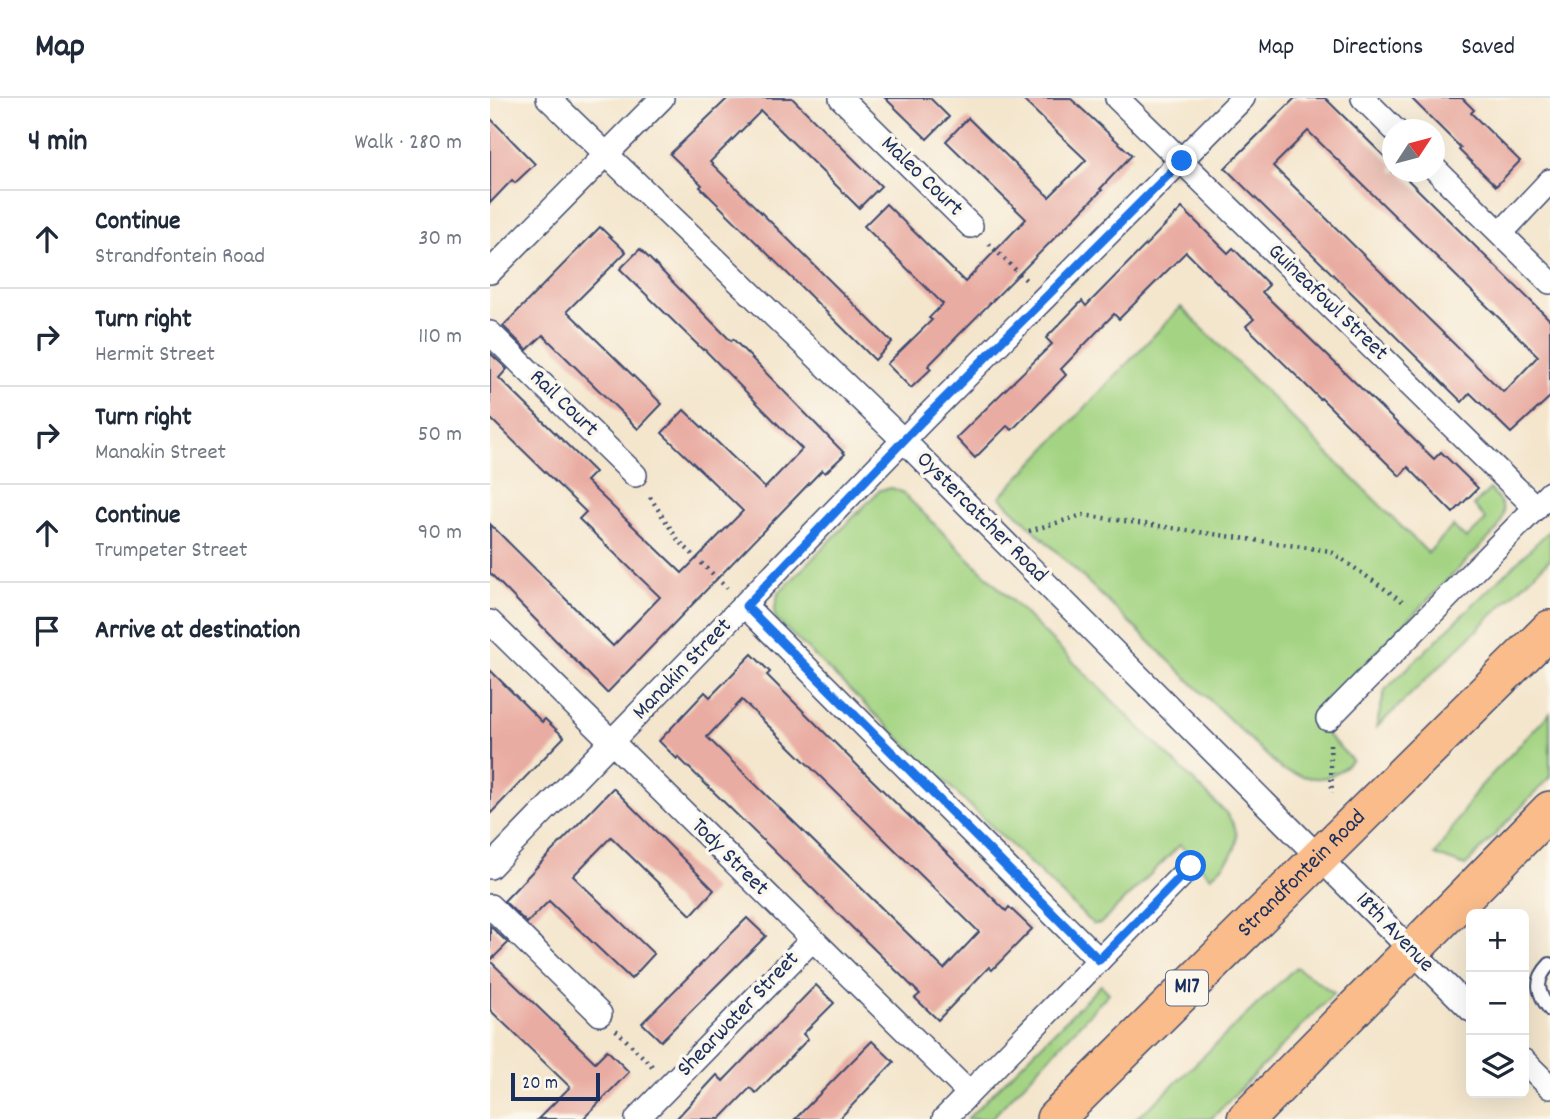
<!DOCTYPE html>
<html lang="en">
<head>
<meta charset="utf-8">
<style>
	body { margin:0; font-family:Dekko,sans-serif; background:#f2f2f3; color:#1f2937 }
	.controls { position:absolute; right:21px; bottom:21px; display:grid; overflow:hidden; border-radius:10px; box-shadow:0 7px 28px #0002 }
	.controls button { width:63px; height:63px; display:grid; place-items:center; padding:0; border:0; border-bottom:2px solid #e0e1e3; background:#fff; color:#1f2937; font:35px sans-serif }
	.compass { position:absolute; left:892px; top:21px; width:63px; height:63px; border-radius:50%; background:#fff; box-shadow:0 7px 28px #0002; rotate:54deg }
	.scale { position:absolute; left:21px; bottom:18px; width:89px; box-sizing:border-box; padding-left:7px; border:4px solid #1b2f5e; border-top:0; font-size:19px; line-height:24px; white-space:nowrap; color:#1b2f5e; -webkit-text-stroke:5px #fbf7ec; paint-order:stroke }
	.stop { position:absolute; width:21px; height:21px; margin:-16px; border:5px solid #1a73e8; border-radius:50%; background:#fff }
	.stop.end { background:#1a73e8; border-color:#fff; box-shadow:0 2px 7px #0008 }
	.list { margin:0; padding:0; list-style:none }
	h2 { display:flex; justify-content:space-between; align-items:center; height:91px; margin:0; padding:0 28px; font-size:30px }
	h2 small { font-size:23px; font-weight:400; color:#747a83 }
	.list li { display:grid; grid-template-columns:46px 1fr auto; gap:21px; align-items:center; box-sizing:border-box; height:98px; padding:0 28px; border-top:2px solid #e0e1e3 }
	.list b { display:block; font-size:26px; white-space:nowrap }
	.list p { margin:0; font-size:23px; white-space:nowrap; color:#747a83 }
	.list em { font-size:23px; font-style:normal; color:#747a83 }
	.icon { flex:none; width:38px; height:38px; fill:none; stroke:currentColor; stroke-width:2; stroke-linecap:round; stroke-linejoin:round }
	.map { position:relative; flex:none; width:1060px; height:1021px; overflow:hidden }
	header { display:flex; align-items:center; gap:42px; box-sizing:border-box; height:98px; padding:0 35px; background:#fff; border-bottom:2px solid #e0e1e3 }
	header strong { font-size:33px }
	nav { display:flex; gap:38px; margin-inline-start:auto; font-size:24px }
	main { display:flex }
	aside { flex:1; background:#fff }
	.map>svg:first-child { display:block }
	.green { fill:#a4d483; stroke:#608270; stroke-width:2 }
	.building { fill:#e9aca2; fill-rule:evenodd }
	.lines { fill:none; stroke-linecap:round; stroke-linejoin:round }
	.lane-casing { stroke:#3c4a6f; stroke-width:16 }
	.street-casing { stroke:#3c4a6f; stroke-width:26 }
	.primary-casing { stroke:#3c4a6f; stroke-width:40 }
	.path { stroke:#3c4a6f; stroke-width:4.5; stroke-dasharray:2 5; stroke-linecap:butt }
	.lane { stroke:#fff; stroke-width:12 }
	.street { stroke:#fff; stroke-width:23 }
	.primary { stroke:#f9bc8a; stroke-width:37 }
	.route { stroke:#1a73e8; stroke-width:9 }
	.labels { text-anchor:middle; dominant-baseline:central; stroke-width:7; stroke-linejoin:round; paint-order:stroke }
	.shield { fill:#fbf7ec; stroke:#5e6b89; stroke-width:2 }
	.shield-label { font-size:21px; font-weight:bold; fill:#1b2f5e }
	.street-label { font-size:23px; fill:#1b2f5e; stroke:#fbf7ec }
</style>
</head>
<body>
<header>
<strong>Map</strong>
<nav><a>Map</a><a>Directions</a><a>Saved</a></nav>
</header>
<main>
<aside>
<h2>4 min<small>Walk · 280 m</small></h2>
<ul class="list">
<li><svg class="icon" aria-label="ahead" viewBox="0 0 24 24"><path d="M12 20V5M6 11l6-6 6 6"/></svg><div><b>Continue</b><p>Strandfontein Road</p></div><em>30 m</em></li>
<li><svg class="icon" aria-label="right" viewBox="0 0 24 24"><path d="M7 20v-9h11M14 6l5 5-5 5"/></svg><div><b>Turn right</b><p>Hermit Street</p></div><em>110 m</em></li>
<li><svg class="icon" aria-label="right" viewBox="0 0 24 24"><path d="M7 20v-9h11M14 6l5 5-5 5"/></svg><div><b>Turn right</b><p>Manakin Street</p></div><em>50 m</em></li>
<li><svg class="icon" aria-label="ahead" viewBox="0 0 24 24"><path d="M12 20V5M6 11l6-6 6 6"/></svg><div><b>Continue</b><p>Trumpeter Street</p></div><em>90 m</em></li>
<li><svg class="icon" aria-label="arrive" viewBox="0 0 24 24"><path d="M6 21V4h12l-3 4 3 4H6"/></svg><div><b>Arrive at destination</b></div></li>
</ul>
</aside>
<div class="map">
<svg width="1060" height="1021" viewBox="0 0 1060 1021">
	<rect width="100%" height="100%" fill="#fbf7ec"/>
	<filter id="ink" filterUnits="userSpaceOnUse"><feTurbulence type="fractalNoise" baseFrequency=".0143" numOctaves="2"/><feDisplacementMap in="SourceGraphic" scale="14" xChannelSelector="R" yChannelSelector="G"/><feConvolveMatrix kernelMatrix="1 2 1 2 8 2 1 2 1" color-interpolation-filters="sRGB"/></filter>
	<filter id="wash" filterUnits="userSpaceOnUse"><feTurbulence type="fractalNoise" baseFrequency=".00686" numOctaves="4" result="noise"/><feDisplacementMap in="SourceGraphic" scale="28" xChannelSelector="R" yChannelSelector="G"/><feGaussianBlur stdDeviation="1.57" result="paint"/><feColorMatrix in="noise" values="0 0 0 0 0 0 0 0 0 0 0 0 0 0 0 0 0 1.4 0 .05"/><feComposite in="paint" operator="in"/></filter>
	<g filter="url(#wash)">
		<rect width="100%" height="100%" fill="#f4e6cd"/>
		<g class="green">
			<path d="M691 209 938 455 963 428 976 441 996 422 984 407 1000 391C1014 407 1018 413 1007 432L821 620 862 662C837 687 824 682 792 672L510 399Z"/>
			<path d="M402 390 412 394 737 716C758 744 742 759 721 779L690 747 610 826H603L287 522 284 514 288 496 390 392Z"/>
			<path d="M1060 432V461L886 630 895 592Z"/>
			<path d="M1060 615V679L975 768 945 757 987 692Z"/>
			<path d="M806 869 844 895 721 1021H645L668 1002Z"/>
			<path d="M611 887 619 895 501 1021H477Z"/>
		</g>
		<g id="blocks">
			<g class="building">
				<path d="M238 0H302L391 88 369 110 271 13 220 64 402 244 385 262 210 89 212 87 180 56Z"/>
				<path d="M395 0H440L459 19 437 41Z"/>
				<path d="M531 0H580L642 57 610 91 612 92 438 268 441 271 421 290 397 266 442 222 439 220 453 206 374 128 396 106 475 184 536 121 456 43 478 20 559 99 596 62Z"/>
				<path d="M805 0H835L902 66V74H910L1060 222V299L1021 335 980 295 972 304 735 70ZM818 33 1048 258 1017 291 1013 294 783 68Z"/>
				<path d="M921 0H972L984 12 981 15 1030 63 1006 88 969 52 971 50Z"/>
				<path d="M0 20 45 66 25 85 22 82 0 105Z"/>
				<path d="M692 110 738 155 743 150 779 187 772 194 944 361 951 354 988 390 963 415 918 369 910 378 831 300 830 301 756 228 764 221 696 154 629 221 624 216 571 271 576 277 522 332 517 328 485 360 466 340 562 246 556 240 592 203 596 208Z"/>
				<path d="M110 129 136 154 77 213 172 306 148 331 53 237 37 252 13 228Z"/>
				<path d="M150 151 241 243 243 241 355 356 335 375 332 372 117 595 0 475V426L123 548 170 499 89 421 96 414 0 320V255L17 271 9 280 105 374 96 383 192 475 253 413 172 335 194 312 275 390 312 351 214 251 213 252 130 171Z"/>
				<path d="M262 556 280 574 277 577 371 671 516 813 519 809 542 831 502 872 499 869 448 922 425 900 430 896 188 659 187 661 169 643 215 594 220 599ZM252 602 489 834 454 871 217 639Z"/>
				<path d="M0 572 52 624 55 621 74 639 0 716Z"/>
				<path d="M123 690 224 792 201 817 121 739 83 778 164 856 141 881 59 803 37 825 14 803Z"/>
				<path d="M257 820 276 838 171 943 152 925Z"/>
				<path d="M0 828 18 845 0 863 105 964 117 952 139 974 93 1021H48L80 989 0 912Z"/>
				<path d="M326 887 344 905 313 936 318 941 266 995 260 990 230 1021H186L227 977 233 983Z"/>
				<path d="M382 943 404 964 349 1021H305Z"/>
			</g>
		</g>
	</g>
	<g filter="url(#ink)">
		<use href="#blocks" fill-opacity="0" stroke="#3c4a6f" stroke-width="2"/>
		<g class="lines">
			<g class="lane-casing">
				<path id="lane" d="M1060 866C1044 882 1047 895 1060 912"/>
			</g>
			<g class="street-casing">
				<g id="street">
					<path d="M58 0 413 342 981 912"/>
					<path d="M351 0 481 128"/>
					<path d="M627 0 1046 410"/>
					<path d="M873 0 905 32"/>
					<path d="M944 70 1060 184"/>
					<path d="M1011 135 1060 83"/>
					<path d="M0 174 172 0"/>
					<path d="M0 235 145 377"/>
					<path d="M255 508 609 862"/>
					<path d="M0 524 479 995"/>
					<path d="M838 621 1060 395"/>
					<path d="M0 769 432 323 753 0"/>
					<path d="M0 808 110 916"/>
					<path d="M1034 963 1060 989"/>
					<path d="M147 1021 322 842"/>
					<path d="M454 1021 701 768"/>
				</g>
			</g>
			<g class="primary-casing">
				<g id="primary">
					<path id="s1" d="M565 1021C730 858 894 694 1060 531"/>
					<path d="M756 1021 1060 712"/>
				</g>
			</g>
			<g class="path">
				<path d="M499 146 538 184"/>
				<path d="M160 399 188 442 237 490"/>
				<path d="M539 433 593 417 840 453 915 505"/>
				<path d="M840 646 842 695"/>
				<path d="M126 932 164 970"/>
			</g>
			<use href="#lane" class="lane"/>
			<use href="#street" class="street"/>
			<use href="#primary" class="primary"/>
		</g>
	</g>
	<g class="lines" filter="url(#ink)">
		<path class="route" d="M692 63 432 323 256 508 609 862 701 768"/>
	</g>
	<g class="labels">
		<rect class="shield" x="676" y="872.5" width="42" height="35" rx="5"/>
		<g class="shield-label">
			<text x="697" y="890">M17</text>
		</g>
		<g class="street-label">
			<text transform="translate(431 79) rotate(44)">Maleo Court</text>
			<text transform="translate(837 205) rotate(44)">Guineafowl Street</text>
			<text transform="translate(73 306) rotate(44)">Rail Court</text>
			<text transform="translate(491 420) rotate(45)">Oystercatcher Road</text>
			<text transform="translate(193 572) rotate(-46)">Manakin Street</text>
			<text transform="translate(239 760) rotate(45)">Tody Street</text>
			<text stroke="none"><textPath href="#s1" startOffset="348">Strandfontein Road</textPath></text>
			<text transform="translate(904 835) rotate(46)">18th Avenue</text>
			<text transform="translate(249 917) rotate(-46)">Shearwater Street</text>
		</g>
	</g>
</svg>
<div class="controls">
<button>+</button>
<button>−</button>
<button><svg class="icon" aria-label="layers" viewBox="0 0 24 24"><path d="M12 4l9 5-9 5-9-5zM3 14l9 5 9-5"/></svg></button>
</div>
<svg class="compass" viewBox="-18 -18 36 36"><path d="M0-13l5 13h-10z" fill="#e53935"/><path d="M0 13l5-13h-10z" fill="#747a83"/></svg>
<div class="scale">20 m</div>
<div class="stop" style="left:701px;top:768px"></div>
<div class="stop end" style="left:692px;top:63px"></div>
</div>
</main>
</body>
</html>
